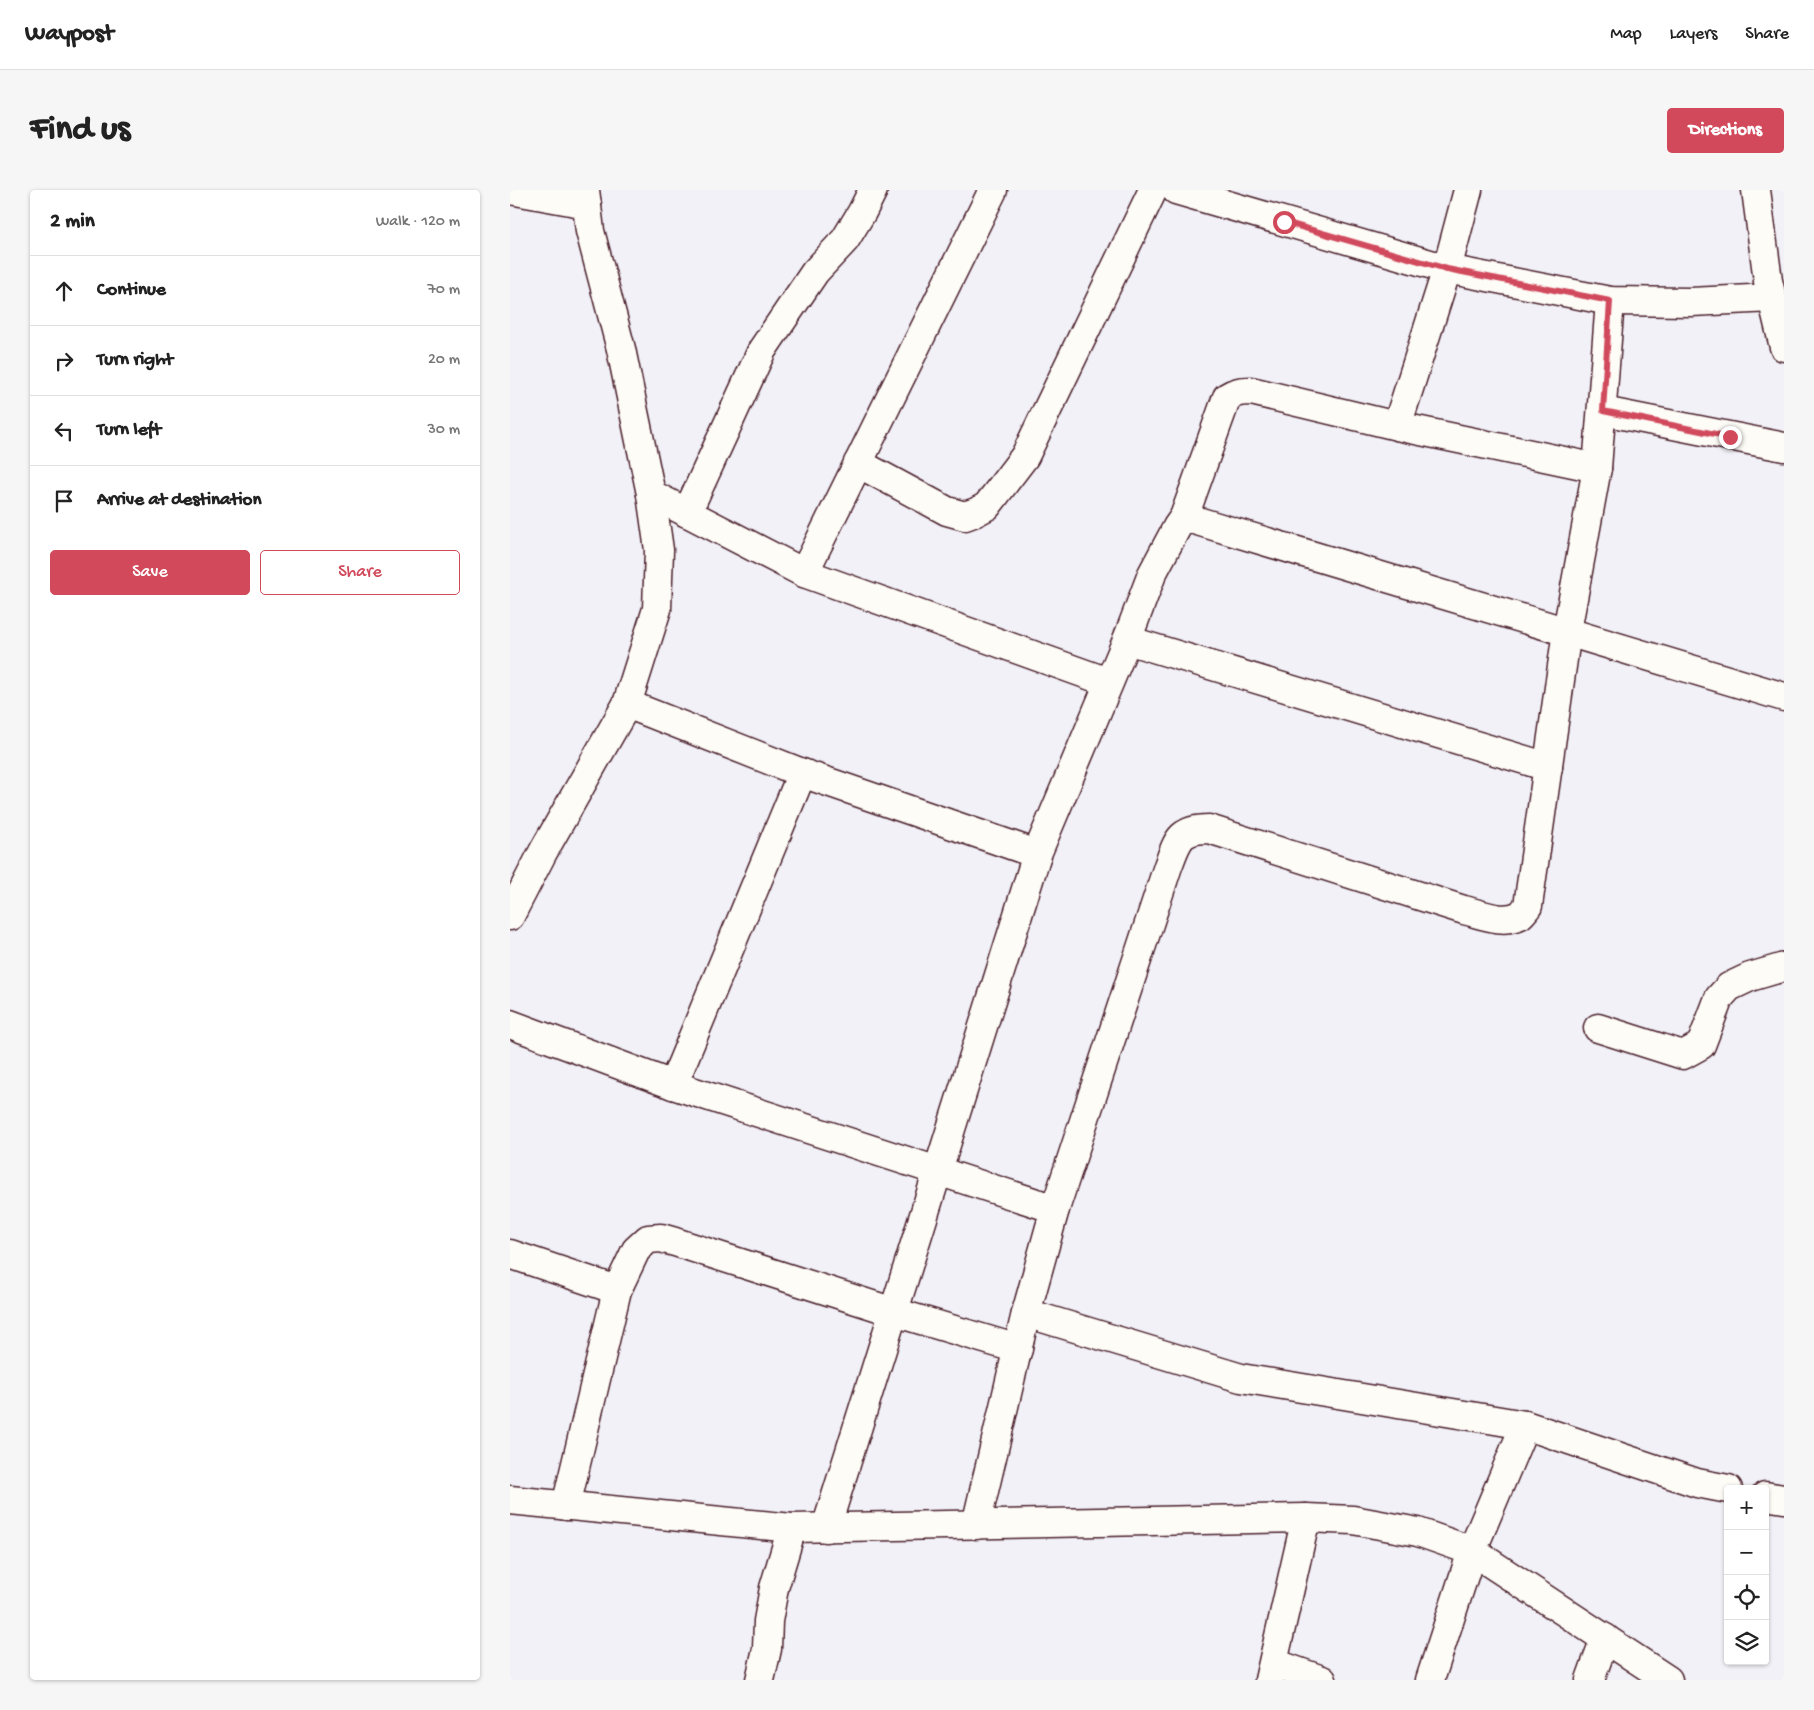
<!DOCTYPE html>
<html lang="en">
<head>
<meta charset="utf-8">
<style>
	body { margin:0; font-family:"Gochi Hand",sans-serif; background:#f6f6f6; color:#222 }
	.controls { position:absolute; right:15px; bottom:15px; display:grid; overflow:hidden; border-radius:5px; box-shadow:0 1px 4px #0004 }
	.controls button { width:45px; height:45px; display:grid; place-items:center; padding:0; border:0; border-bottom:1px solid #e0e0e0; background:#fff; color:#222; font:25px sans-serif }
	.stop { position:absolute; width:15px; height:15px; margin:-11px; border:4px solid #d1495b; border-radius:50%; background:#fff }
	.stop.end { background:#d1495b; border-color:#fff; box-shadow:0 1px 5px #0008 }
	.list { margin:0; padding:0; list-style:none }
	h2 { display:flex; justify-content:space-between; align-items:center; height:65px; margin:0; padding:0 20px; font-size:21px }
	h2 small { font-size:16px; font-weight:400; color:#767676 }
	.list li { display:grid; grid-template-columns:32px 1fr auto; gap:15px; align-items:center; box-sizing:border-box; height:70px; padding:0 20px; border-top:1px solid #e0e0e0 }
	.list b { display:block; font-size:19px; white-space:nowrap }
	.list em { font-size:16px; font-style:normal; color:#767676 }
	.actions { display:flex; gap:10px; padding:15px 20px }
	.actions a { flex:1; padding:11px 0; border:1px solid #d1495b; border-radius:5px; text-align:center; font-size:18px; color:#d1495b }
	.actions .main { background:#d1495b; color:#fff }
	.icon { flex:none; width:28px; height:28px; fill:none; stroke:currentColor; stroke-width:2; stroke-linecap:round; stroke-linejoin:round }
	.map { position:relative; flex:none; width:1274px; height:1490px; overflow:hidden; border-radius:5px }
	header { display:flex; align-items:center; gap:30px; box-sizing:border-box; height:70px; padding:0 25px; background:#fff; border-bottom:1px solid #e0e0e0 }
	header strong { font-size:24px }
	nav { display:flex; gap:28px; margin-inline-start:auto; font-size:18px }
	.intro { display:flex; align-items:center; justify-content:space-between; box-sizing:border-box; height:120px; padding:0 30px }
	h1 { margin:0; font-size:35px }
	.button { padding:12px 22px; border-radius:5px; background:#d1495b; color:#fff; font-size:18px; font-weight:700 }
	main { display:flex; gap:30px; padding:0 30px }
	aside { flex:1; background:#fff; border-radius:5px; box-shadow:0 1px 4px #0004 }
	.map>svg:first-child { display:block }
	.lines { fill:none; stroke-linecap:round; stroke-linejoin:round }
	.street-casing { stroke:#4a1f2b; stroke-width:31 }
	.street { stroke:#fdfcf7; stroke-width:28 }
	.route { stroke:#d1495b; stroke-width:6 }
</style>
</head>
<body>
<header>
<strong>Waypost</strong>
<nav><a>Map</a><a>Layers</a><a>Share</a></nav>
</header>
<div class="intro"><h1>Find us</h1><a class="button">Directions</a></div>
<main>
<aside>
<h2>2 min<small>Walk · 120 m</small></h2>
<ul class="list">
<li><svg class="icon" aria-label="ahead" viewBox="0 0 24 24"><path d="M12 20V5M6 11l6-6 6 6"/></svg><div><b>Continue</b></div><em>70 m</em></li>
<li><svg class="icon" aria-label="right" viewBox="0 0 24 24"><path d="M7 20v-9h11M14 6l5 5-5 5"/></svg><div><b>Turn right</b></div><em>20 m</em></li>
<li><svg class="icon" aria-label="left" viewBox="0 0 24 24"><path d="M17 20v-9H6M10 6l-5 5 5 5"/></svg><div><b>Turn left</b></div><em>30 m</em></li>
<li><svg class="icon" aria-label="arrive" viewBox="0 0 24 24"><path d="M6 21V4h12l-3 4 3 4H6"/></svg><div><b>Arrive at destination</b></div></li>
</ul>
<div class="actions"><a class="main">Save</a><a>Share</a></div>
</aside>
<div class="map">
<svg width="1274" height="1490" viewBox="0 0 1274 1490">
	<rect width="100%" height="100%" fill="#f1f1f7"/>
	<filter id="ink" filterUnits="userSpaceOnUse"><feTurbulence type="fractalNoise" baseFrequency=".02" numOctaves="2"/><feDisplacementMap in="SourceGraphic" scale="10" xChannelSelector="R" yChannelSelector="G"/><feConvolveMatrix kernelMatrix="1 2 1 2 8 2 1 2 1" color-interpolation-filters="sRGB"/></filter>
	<g filter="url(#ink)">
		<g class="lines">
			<g class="street-casing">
				<g id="street">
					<path d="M0 0 77 14"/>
					<path d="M666 0 937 79 1100 111 1181 112 1262 108"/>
					<path d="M1246 0 1258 91 1274 157"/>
					<path d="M1093 221 1274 257"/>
					<path d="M887 236 937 79 958 0"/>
					<path d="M348 273 437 321 455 326 466 322 477 316 515 266 643 0"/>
					<path d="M141 304 294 383 598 492"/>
					<path d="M177 323 252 160 305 82 335 50 352 22 363 0"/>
					<path d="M674 327 717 207C725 202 731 201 741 201L887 236 1087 278"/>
					<path d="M294 383 483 0"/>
					<path d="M617 450 1038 577"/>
					<path d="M117 514 292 583 527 664"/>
					<path d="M0 726 33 662 117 514 147 419 149 360 141 304 111 159 80 41 75 0"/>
					<path d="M0 834 163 895 545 1019"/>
					<path d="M1088 838 1173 865 1191 855 1209 808 1219 797 1240 787 1274 777"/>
					<path d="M163 895 292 583"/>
					<path d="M0 1064 107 1100"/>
					<path d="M516 1123 731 1188 1015 1235 1187 1293 1218 1299"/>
					<path d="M1255 1306 1274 1309"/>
					<path d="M0 1310 282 1338 796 1328 843 1330 908 1342 962 1361 1158 1490"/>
					<path d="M56 1316 107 1100 126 1060 138 1049 151 1048 165 1052 384 1122 508 1159"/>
					<path d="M466 1335 516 1123 545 1019 658 676C668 650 669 639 699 639L954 720C971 724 993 734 1010 725 1013 723 1016 718 1018 716L1057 441 1087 278 1100 111"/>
					<path d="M316 1338 527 664 617 450 642 384 667 337 674 327 1274 507"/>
					<path d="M764 1473 812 1490"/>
					<path d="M250 1490 257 1459 258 1431 264 1398 282 1338"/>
					<path d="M759 1490 796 1328"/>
					<path d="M920 1490 962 1361 1015 1235"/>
					<path d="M1080 1490 1095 1448"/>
				</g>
			</g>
			<use href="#street" class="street"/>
		</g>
	</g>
	<g class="lines" filter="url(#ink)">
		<path class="route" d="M774 32 937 79 1100 111 1093 221 1220 247"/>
	</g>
</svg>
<div class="controls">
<button>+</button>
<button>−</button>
<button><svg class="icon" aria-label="locate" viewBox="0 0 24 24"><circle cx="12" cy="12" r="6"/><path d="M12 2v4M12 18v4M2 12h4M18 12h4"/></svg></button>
<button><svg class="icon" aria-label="layers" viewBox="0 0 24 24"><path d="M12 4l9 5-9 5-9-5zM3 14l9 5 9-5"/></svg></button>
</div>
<div class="stop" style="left:774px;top:32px"></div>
<div class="stop end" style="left:1220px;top:247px"></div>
</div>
</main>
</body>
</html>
